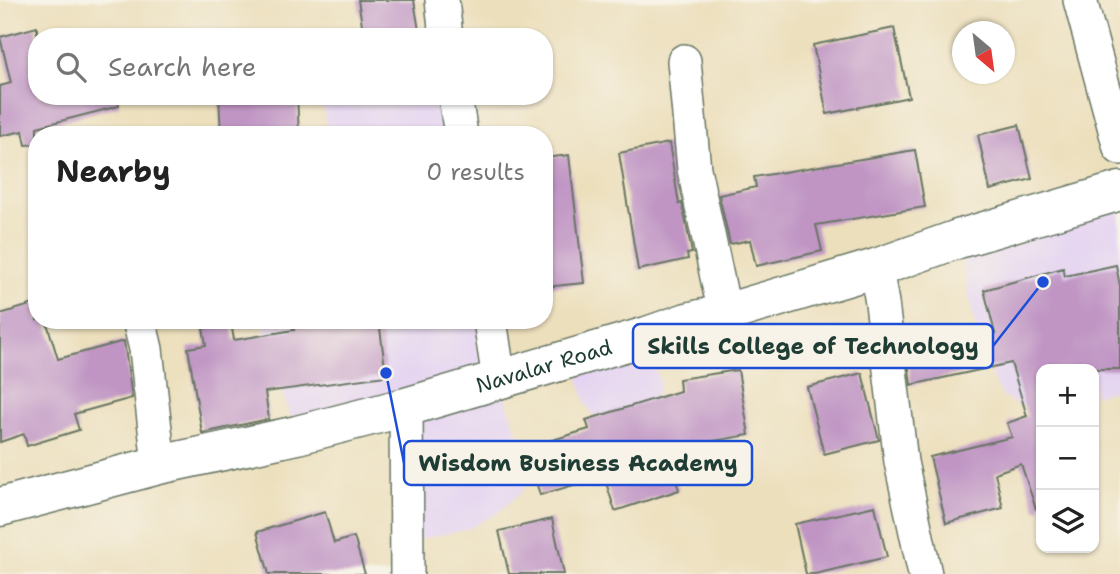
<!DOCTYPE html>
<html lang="en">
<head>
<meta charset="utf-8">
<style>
	body { margin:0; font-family:"Shantell Sans",sans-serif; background:#f6f6f6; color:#222 }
	.controls { position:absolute; right:21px; bottom:21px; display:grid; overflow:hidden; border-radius:14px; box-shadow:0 2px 5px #0004 }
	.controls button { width:63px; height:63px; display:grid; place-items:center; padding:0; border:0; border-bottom:2px solid #e0e0e0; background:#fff; color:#222; font:35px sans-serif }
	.compass { position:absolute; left:952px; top:21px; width:63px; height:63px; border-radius:50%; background:#fff; box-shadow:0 2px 5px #0004; rotate:151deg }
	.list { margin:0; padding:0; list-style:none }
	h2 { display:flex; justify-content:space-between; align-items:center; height:91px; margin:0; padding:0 28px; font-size:30px }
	h2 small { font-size:23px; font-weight:400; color:#767676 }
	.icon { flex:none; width:38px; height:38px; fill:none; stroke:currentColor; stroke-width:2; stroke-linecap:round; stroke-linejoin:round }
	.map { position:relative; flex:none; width:1120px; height:574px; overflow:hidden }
	.search { position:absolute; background:#fff; box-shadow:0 2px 5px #0004; left:28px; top:28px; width:525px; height:77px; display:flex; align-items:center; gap:18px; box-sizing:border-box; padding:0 24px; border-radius:28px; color:#767676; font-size:26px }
	.panel { position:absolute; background:#fff; box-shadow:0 2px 5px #0004; left:28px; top:126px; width:525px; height:203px; border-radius:28px }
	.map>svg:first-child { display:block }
	.built { fill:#e4d3f2 }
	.building { fill:#c095c4 }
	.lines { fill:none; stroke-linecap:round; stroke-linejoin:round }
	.minor-casing { stroke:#677664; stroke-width:36 }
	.tertiary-casing { stroke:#677664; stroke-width:41 }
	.minor { stroke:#fff; stroke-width:33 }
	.tertiary { stroke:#fff; stroke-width:38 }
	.labels { text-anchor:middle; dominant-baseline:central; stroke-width:5; stroke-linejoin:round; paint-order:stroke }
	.street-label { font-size:21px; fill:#1f3d34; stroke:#f7f3e8 }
	.leader { fill:none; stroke:#1d4ed8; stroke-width:2.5 }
	.callout-dot { fill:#1d4ed8; stroke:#f7f3e8; stroke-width:2.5 }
	.callout { fill:#f7f3e8; stroke:#1d4ed8; stroke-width:2.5 }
	.callout-label { font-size:23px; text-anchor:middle; font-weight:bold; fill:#1f3d34 }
</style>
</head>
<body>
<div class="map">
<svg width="1120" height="574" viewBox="0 0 1120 574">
	<rect width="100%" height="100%" fill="#f7f3e8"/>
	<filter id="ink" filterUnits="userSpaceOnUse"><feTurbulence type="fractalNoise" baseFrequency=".0143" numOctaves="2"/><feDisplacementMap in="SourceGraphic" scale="14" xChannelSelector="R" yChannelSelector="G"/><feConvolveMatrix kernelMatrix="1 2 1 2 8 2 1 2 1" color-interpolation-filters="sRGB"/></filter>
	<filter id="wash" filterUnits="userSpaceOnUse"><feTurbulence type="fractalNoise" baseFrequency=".00686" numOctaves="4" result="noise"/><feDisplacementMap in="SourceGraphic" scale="28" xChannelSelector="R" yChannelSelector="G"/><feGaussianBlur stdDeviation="1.57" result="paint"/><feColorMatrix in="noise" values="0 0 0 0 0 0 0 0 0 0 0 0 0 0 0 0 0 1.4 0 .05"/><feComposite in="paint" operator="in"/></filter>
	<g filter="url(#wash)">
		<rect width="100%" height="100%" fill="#ecdfbc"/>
		<g class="built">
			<path d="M325 96H455L461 135H328L323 106Z"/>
			<path d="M1120 191V388L1094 396V369H1041V409L1037 410 1017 405 1002 395 993 380 987 363 975 325 958 239Z"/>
			<path d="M265 320H490L499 380 518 434 525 468 524 490 499 512 468 529 407 542 406 407 297 435 265 343Z"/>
			<path d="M647 336 659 381 658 391 653 402 607 419 593 415 586 403 581 388 575 357Z"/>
		</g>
		<g id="blocks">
			<g class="building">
				<path d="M358 0H414L419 31 384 37H364Z"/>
				<path d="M37 27V96H118L119 106 37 127V144L26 145 23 131 0 136V86L11 83 0 37Z"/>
				<path d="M894 28 909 97 827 114 813 45Z"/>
				<path d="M219 96H297L299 135H221Z"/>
				<path d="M1019 125 1032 179 990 190 978 135Z"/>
				<path d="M669 143 679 204 682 203 692 253 687 254 688 259 638 270 619 153Z"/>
				<path d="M915 150 925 207 816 225 822 251 756 266 750 240 730 244 719 195 756 187 754 177Z"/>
				<path d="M569 155 584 283 544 287V158Z"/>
				<path d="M1116 265 1120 286V369H1041V508L1036 509 1021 464 995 473 1003 508 946 523 930 457 1012 437 1007 423 1027 416 1011 363 911 385 907 353 995 333 984 290 1063 268 1065 276Z"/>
				<path d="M37 303V320H46L58 359 124 341 132 398 74 414 79 430 27 446 24 434 0 442V314Z"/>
				<path d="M292 320H379L386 376 265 392 269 419 202 433 188 348 206 345 203 328 231 323 234 340 294 330Z"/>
				<path d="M738 370 749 435 666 449 679 490 615 511 604 476 540 495 526 448 589 429 586 420 680 391 679 379Z"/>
				<path d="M862 373 879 440 824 454 807 387Z"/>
				<path d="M875 506 887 557 815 574H806L795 524Z"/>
				<path d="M325 512 334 543 354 537 365 574H269L257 532Z"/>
				<path d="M552 519 564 574H509L499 531Z"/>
			</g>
		</g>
	</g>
	<g filter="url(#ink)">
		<use href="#blocks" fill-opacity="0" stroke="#677664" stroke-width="2"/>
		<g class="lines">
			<g class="minor-casing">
				<g id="minor">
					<path d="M442 0 446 37"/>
					<path d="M1080 0 1120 148"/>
					<path d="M684 61 694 169 720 291 726 313"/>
					<path d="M455 96 461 135"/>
					<path d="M876 268 882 303 901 462 925 574"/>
					<path d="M139 320 146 349 159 465"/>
					<path d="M490 320 499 380"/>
					<path d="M406 407 407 574"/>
				</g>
			</g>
			<g class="tertiary-casing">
				<g id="tertiary">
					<path id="s1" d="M0 507 159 465 297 435 406 407 647 336 687 322 726 313 876 268 958 239 1120 191"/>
				</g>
			</g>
			<use href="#minor" class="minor"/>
			<use href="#tertiary" class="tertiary"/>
		</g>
	</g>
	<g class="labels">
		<g class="street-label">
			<text stroke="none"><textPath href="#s1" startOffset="562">Navalar Road</textPath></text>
		</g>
	</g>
	<path class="leader" d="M1043 282L993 346M386 373L404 463"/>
	<g class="callout-dot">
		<circle cx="1043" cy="282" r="7"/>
		<circle cx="386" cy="373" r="7"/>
	</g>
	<g class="callout">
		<rect x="633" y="324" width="360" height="44" rx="7"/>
		<rect x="404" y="441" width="348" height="44" rx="7"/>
	</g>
	<g class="callout-label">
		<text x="813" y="354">Skills College of Technology</text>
		<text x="578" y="471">Wisdom Business Academy</text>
	</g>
</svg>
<div class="controls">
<button>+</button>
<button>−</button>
<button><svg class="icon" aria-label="layers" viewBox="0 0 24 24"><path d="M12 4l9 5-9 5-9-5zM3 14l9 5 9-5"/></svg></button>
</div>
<svg class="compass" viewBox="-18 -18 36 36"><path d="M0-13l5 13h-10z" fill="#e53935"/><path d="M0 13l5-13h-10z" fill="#767676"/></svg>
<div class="search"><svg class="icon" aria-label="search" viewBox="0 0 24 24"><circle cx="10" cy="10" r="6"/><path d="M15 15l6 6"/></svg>Search here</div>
<section class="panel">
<h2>Nearby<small>0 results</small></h2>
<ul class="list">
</ul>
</section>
</div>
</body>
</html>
